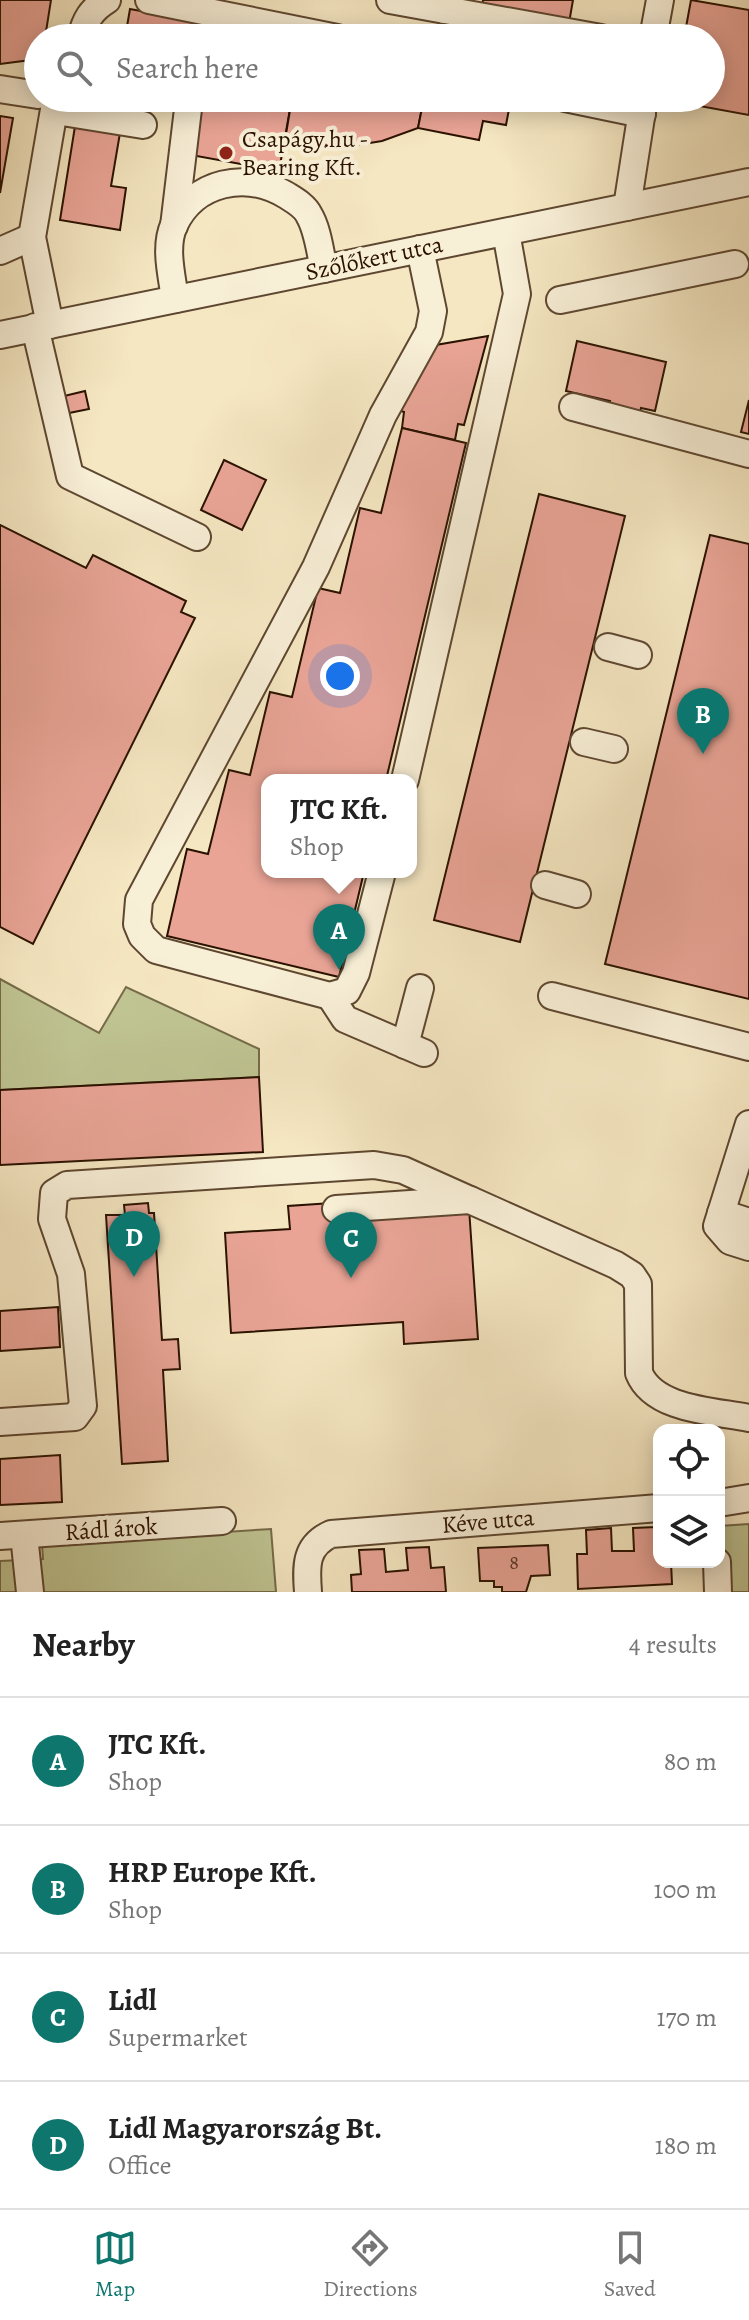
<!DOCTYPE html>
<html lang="en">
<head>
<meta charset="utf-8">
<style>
	body { margin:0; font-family:Alegreya,serif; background:#f2f2f2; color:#222 }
	.controls { position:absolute; right:24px; bottom:24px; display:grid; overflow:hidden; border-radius:16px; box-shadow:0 4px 20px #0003 }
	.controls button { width:72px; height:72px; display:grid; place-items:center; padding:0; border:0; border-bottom:2px solid #e0e0e0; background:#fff; color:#222; font:40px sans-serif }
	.you { position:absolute; left:340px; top:676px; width:28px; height:28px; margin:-20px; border:6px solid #fff; border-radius:50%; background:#1a73e8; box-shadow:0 0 0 12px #1a73e833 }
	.badge { display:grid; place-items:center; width:52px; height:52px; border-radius:50%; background:#0f766e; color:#fff; font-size:26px; font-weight:700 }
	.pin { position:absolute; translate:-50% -66px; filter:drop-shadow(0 2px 4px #0008) }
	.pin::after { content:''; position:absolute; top:42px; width:28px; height:24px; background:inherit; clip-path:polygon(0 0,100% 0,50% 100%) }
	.popup { position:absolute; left:261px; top:774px; width:156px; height:104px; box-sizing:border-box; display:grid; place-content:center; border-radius:16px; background:#fff; filter:drop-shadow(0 2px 6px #0005); font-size:26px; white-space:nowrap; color:#767676 }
	.popup b { font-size:30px; color:#222 }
	.popup::after { content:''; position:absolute; left:50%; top:100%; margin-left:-16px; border:16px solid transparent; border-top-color:#fff }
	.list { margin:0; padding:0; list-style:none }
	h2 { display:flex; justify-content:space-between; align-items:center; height:104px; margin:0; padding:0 32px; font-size:34px }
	h2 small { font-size:26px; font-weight:400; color:#767676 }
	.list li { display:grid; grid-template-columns:52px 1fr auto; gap:24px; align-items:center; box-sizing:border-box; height:128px; padding:0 32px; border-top:2px solid #e0e0e0 }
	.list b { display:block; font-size:30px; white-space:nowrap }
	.list p { margin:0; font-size:26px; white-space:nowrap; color:#767676 }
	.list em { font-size:26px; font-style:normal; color:#767676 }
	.icon { flex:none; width:44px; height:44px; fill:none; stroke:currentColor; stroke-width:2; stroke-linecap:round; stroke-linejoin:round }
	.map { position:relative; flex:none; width:749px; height:1592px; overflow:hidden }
	.search { position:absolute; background:#fff; box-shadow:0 4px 20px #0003; left:24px; right:24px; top:24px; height:88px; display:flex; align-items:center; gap:20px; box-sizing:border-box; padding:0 28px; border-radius:44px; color:#767676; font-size:30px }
	.sheet { height:616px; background:#fff }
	nav { display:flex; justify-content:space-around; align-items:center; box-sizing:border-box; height:112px; border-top:2px solid #e0e0e0; background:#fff; font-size:22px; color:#767676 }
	nav a { display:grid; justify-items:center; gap:4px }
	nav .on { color:#0f766e }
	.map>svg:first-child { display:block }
	.green { fill:#bfc492; stroke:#756b49; stroke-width:2 }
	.building { fill:#e9a496; stroke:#2b1200; stroke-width:2 }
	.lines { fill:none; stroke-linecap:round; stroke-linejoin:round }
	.minor-casing { stroke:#5e4730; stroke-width:30 }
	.minor { stroke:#f8efd7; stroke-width:26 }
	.poi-dot { fill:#8f2418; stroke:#f8efd7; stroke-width:3 }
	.labels { text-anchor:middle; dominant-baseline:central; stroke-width:8; stroke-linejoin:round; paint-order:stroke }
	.number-label { font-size:20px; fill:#5a3626 }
	.poi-label { font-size:24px; fill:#2b1200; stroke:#f8efd7; text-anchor:start }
	.street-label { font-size:24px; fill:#2b1200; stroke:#f8efd7 }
</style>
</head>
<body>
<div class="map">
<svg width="749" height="1592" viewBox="0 0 749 1592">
	<rect width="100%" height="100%" fill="#f5e7c2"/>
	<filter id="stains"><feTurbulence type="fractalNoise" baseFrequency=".0025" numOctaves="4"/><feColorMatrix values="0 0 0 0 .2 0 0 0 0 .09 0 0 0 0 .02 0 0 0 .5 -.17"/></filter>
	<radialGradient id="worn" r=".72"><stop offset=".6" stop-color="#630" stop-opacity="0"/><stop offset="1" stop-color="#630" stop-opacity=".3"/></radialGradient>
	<g class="green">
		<path d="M0 979 99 1033 126 987 259 1049V1077L0 1090Z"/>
		<path d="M749 1524V1592H725L720 1526Z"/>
		<path d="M271 1529 276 1592H0V1561L43 1559 42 1544Z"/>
	</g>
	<g class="building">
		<path d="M0 0H51L45 38H38V59L0 64Z"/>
		<path d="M483 0H573L569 23 482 9Z"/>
		<path d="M691 0 749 10V115L683 103 684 98H711V38H684Z"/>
		<path d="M130 9 216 25 214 35 223 38H125Z"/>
		<path d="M202 98H292L279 171 191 155Z"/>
		<path d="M292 98H424L418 128 382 141 339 148 284 146Z"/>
		<path d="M424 98H530L528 108 510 104 506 125 483 121 479 140 418 128Z"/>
		<path d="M0 116 13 118 0 193Z"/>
		<path d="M76 120 121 127 111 186 126 188 120 230 60 220Z"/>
		<path d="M488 336 464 425 458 424 455 440 402 428 404 412 398 410 430 346Z"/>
		<path d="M577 341 666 362 655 411 641 408 639 418 608 411 610 401 566 391Z"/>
		<path d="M85 391 89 409 64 414 60 397Z"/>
		<path d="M749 400V434L741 432Z"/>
		<path d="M402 428 466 443 386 780H267V872H364L339 977 167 936 187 849 208 854 229 770 250 775 270 692 292 697 318 588 340 593 360 508 381 513Z"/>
		<path d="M224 460 266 480 242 530 201 510Z"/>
		<path d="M539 494 625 516 520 942 434 920Z"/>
		<path d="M0 525 86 568 93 555 186 601 181 612 195 618 33 944 0 927Z"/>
		<path d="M710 535 749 544V999L605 964Z"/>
		<path d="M259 1077 263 1152 0 1165V1090Z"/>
		<path d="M148 1203 149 1213H154L162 1340 178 1339 180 1369 163 1370 168 1461 122 1464 106 1215H125L124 1205Z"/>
		<path d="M332 1203 469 1208 478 1339 404 1344 403 1322 231 1333 225 1233 290 1229 288 1206Z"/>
		<path d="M58 1307 60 1347 0 1351V1311Z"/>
		<path d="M60 1455 62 1502 0 1505V1459Z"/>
		<path d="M656 1527 659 1562H671L672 1584 578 1589 577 1554H587L586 1530 611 1528 612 1551H634L633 1528Z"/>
		<path d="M548 1545 550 1575 531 1576 526 1592H502V1587H494V1581H480L478 1548Z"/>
		<path d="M429 1547 431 1568 444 1567 446 1592H352L351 1575 361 1574 359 1550 384 1549 386 1572 408 1570 406 1548Z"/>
	</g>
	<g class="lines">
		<g class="minor-casing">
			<g id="minor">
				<path d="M149 0 337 38"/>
				<path d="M390 0 445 10 447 0"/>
				<path d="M445 10 601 38"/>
				<path d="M81 38C85 20 91 10 107 0"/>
				<path d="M653 38 660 0"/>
				<path d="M0 89 38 95"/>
				<path d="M565 98 642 114"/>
				<path d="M56 111 143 125"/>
				<path d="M627 207 644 98"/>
				<path d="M174 226 188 109 182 98"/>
				<path d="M0 251 32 237"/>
				<path d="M175 299C172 276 164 247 174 225 195 181 246 171 286 195 294 200 305 206 309 215 318 230 320 252 324 269"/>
				<path d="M560 300 735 264"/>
				<path d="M50 325 32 237 56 98"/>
				<path d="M35 327 70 476 197 537"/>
				<path d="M0 335 749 182"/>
				<path d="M573 407 749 454"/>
				<path d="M608 647 638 655"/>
				<path d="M584 742 614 749"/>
				<path d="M405 780 517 294 506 232"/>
				<path d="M382 872 356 973 347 991 330 996 156 950 142 936 137 924 139 900 316 567 383 415 429 332 433 311 420 249"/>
				<path d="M545 885 577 894"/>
				<path d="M330 996 345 1019 424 1053"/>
				<path d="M552 996 749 1047"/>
				<path d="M405 1045 420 988"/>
				<path d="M749 1124 717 1226 730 1241 749 1247"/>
				<path d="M336 1209 470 1200 616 1265 632 1275 638 1284 639 1373C654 1410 714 1411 749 1418"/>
				<path d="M721 1213 749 1222"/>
				<path d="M0 1422 75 1417 83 1406 71 1274 52 1219 54 1193 67 1185 374 1165 403 1170 470 1200"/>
				<path d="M719 1503 749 1498"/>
				<path d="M24 1535 30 1592"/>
				<path d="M0 1536 222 1521"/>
				<path d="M717 1562 718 1592"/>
				<path d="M308 1592C306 1566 305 1546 331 1534L659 1508"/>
			</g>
		</g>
		<use href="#minor" class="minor"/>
	</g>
	<circle class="poi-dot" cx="226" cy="153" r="8"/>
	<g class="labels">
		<g class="number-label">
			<text x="514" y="1562">8</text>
		</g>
		<g class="poi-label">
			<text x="242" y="139">Csapágy.hu -<tspan x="242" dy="28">Bearing Kft.</tspan></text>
		</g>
		<g class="street-label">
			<text transform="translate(374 258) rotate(-12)">Szőlőkert utca</text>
			<text transform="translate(488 1521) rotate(-5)">Kéve utca</text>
			<text transform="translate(111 1529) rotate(-4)">Rádl árok</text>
		</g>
	</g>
	<rect width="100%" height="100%" filter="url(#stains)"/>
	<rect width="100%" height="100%" fill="url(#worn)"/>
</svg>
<div class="controls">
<button><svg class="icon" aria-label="locate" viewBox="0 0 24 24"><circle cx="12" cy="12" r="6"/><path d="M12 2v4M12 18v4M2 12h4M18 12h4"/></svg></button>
<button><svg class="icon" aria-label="layers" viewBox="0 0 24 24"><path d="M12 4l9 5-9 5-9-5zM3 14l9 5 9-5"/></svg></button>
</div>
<div class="you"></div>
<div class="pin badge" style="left:339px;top:970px">A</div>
<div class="popup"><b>JTC Kft.</b>Shop</div>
<div class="pin badge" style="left:703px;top:754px">B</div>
<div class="pin badge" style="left:351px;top:1278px">C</div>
<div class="pin badge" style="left:134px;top:1277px">D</div>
<div class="search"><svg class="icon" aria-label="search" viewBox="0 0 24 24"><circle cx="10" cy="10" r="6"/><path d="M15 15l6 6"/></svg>Search here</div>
</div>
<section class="sheet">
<h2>Nearby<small>4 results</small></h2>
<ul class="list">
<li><span class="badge">A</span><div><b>JTC Kft.</b><p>Shop</p></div><em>80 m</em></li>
<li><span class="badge">B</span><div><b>HRP Europe Kft.</b><p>Shop</p></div><em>100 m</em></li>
<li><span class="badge">C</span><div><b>Lidl</b><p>Supermarket</p></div><em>170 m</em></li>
<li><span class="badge">D</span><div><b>Lidl Magyarország Bt.</b><p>Office</p></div><em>180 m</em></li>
</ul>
</section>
<nav>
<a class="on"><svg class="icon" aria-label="map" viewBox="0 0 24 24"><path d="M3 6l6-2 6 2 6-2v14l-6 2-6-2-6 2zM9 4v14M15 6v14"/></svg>Map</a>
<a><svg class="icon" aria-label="directions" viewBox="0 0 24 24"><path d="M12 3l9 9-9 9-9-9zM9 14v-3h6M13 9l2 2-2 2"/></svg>Directions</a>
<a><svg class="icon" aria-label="saved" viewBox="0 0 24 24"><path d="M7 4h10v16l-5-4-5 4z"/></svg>Saved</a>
</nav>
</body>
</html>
